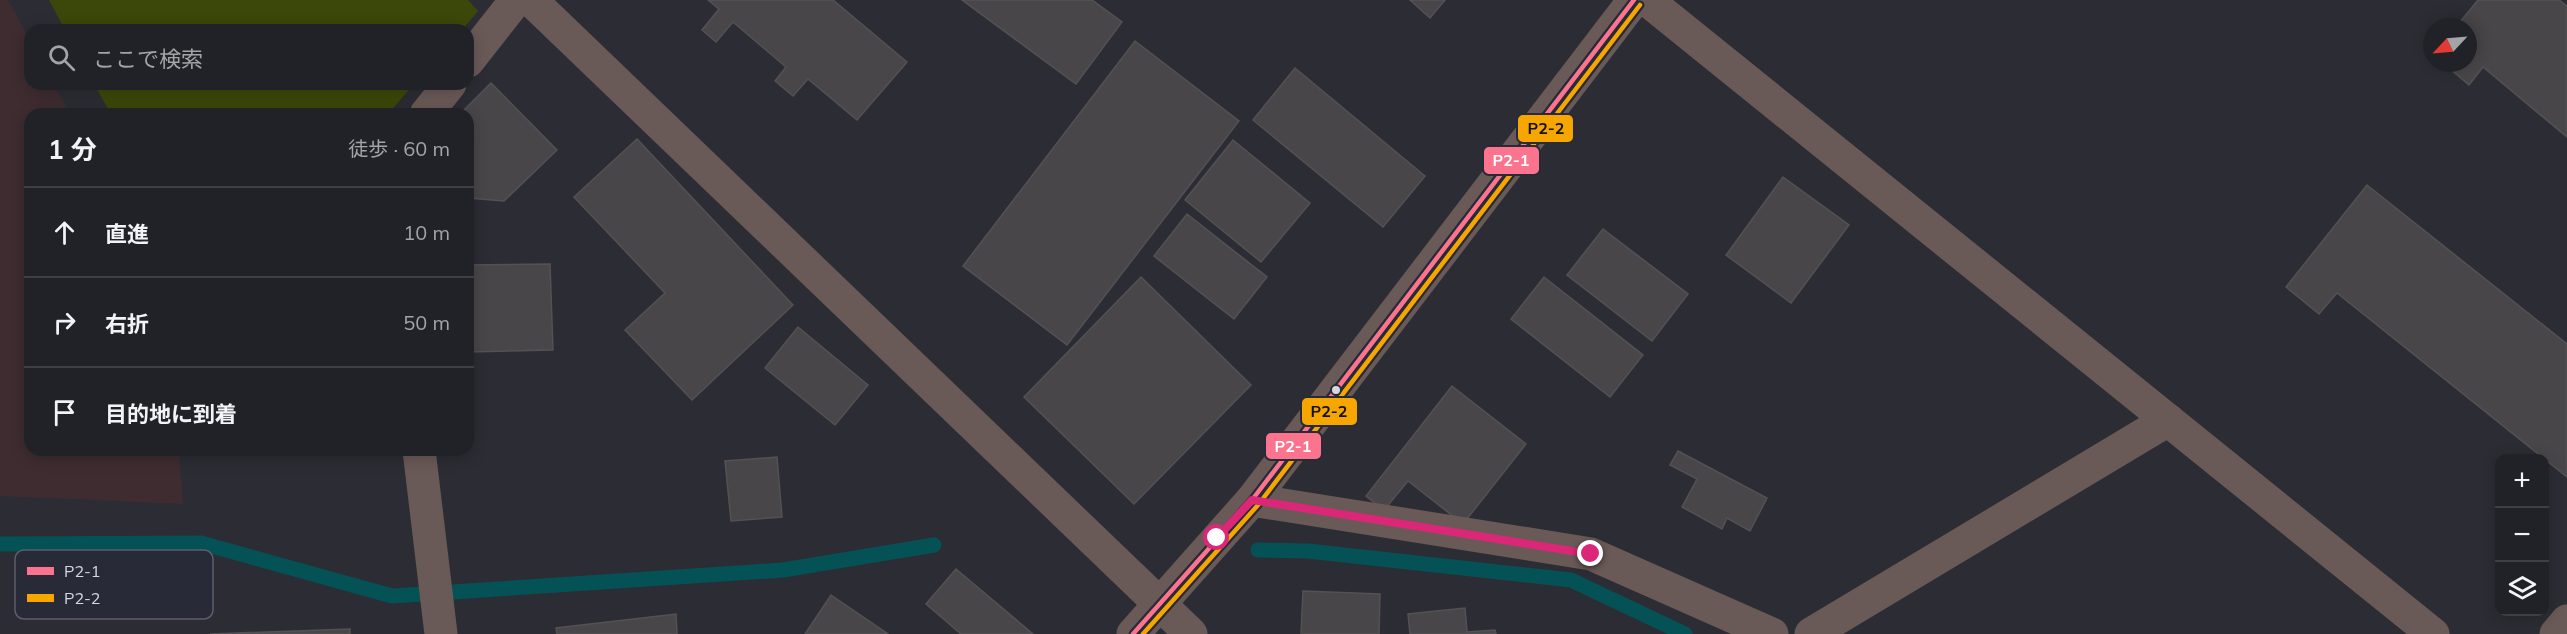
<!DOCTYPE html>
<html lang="ja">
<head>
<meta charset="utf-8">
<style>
	body { margin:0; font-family:Mulish,"Noto Sans JP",sans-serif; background:#292a2f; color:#f1f3f6 }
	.controls { position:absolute; right:18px; bottom:18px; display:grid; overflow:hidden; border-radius:12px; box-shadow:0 3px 15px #0003 }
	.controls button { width:54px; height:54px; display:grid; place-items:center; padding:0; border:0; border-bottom:2px solid #3e3f44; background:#212227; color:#f1f3f6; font:30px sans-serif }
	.compass { position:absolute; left:2423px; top:18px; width:54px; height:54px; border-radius:50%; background:#212227; box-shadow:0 3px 15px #0003; rotate:244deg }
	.stop { position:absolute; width:18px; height:18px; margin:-14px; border:4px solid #db2777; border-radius:50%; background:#fff }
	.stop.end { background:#db2777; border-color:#fff; box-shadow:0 2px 6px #0008 }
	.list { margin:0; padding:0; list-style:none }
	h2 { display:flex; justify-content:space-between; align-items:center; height:78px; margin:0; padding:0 24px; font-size:26px }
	h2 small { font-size:20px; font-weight:400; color:#a2a4a7 }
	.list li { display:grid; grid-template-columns:39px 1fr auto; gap:18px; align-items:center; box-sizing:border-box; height:90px; padding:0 24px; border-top:2px solid #3e3f44 }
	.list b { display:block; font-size:22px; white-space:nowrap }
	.list em { font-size:20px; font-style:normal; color:#a2a4a7 }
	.icon { flex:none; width:33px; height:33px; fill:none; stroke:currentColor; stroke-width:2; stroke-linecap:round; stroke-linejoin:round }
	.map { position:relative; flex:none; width:2567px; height:634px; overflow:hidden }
	.search { position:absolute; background:#212227; box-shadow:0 3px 15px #0003; left:24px; top:24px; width:450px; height:66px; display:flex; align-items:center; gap:15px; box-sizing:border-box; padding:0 21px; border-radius:18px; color:#a2a4a7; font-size:22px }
	.panel { position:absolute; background:#212227; box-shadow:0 3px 15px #0003; left:24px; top:108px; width:450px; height:348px; border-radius:18px }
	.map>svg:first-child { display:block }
	.education { fill:#3e2c30 }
	.green { fill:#3c4809 }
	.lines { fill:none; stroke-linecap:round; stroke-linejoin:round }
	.stream { stroke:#045255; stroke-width:15 }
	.building { fill:#494649; stroke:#545154; stroke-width:1.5 }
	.minor { stroke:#6a5a57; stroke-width:33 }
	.bus-1-casing { stroke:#282a38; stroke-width:9 }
	.bus-2-casing { stroke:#282a38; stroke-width:9 }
	.bus-1 { stroke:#fc738d; stroke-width:4.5 }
	.bus-2 { stroke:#f7a600; stroke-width:4.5 }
	.route { stroke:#db2777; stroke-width:8 }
	.bus-dot { fill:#d6d8e1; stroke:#282a38; stroke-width:2 }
	.key { fill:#282a38; stroke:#5c5e6b; stroke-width:1.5 }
	.key-label { font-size:16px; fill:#d6d8e1 }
	.line-badge { stroke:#282a38; stroke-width:2 }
	.badge-label { font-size:16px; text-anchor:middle; font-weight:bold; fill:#fff }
	.pale-badge-label { font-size:16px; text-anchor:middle; font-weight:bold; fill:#111 }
</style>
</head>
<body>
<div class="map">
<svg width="2567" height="634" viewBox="0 0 2567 634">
	<rect width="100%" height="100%" fill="#2c2d34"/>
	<path class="education" d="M0 0H8L30 40V84H54L70 114H30V450H179L183 504 0 496Z"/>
	<g class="green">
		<path d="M49 0H468L478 11 462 30H65Z"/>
		<path d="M94 84H414L388 114H111Z"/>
	</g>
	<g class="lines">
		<g class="stream">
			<path d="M0 544 201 543 392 596 783 570 934 545"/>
			<path d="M1258 550 1308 551 1571 580 1685 634"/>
		</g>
	</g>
	<g class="building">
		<path d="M708 0H833L907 62 857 120 808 79 793 96 775 81 786 67 733 22 716 42 702 30 719 9Z"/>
		<path d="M962 0H1092L1122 22 1076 84Z"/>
		<path d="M1410 0H1445L1430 18Z"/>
		<path d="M2478 0H2559L2567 6V137L2483 67 2469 85 2443 63H2468V27H2456Z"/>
		<path d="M1135 41 1239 121 1067 345 963 266Z"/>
		<path d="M1295 68 1425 176 1383 227 1253 120Z"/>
		<path d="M491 83 557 150 504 201 468 198V114H460Z"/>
		<path d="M637 139 793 305 692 400 625 330 665 293 574 197Z"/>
		<path d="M1233 140 1310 203 1261 262 1185 200Z"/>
		<path d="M1783 177 1849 225 1791 303 1726 255Z"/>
		<path d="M2367 185 2567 344V477L2337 293 2319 314 2286 287Z"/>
		<path d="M1187 214 1267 277 1234 319 1154 256Z"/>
		<path d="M1603 229 1688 294 1652 341 1567 275Z"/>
		<path d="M550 264 553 350 468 352V265Z"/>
		<path d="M1141 277 1251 385 1134 504 1024 397Z"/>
		<path d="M1544 277 1643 355 1610 397 1511 319Z"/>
		<path d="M798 327 868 385 835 425 765 368Z"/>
		<path d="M1452 386 1526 444 1463 524 1408 481 1384 510 1366 496Z"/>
		<path d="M1678 451 1767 498 1750 531 1727 518 1722 529 1682 507 1697 479 1670 465Z"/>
		<path d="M777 457 782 517 731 521 725 461Z"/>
		<path d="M956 569 1033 634H961L926 604Z"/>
		<path d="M1303 591 1380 594 1379 634H1301Z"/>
		<path d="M831 595 888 634H805Z"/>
		<path d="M1465 608 1467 632 1495 630 1496 634H1410L1408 614Z"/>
		<path d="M676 614 677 634H557L556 628Z"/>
		<path d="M350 629V634H210Z"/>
	</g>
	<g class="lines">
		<g class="minor">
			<path d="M531 0 1191 634"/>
			<path d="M1647 0 2433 634"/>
			<path d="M468 61 516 0"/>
			<path d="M426 114 450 84"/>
			<path d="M419 450 441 634"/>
			<path d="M1252 500 1591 554 1772 634"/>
			<path d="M1133 634 1252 500 1634 0"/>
			<path d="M1811 634 2168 420"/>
			<path d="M2556 634 2567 621"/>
		</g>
		<g class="bus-1-casing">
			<path id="bus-1" d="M1133 634 1252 500 1634 0"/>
		</g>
		<g class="bus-2-casing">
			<path id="bus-2" d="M1143 634 1258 505 1640 5"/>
		</g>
		<use href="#bus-1" class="bus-1"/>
		<use href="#bus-2" class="bus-2"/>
	</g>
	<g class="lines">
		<path class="route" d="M1217 538 1252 500 1591 554"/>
	</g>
	<circle class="bus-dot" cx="1336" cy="390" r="5"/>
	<rect x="15" y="550" width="198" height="69" rx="9" class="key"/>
	<rect x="27" y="567" width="27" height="8" fill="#fc738d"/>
	<rect x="27" y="594" width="27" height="8" fill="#f7a600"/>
	<g class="key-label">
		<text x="64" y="577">P2-1</text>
		<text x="64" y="604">P2-2</text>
	</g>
	<g class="line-badge">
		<rect x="1517" y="114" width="57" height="29" rx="6" fill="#f7a600"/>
		<rect x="1483" y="146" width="57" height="29" rx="6" fill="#fc738d"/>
		<rect x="1301" y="397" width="57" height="29" rx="6" fill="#f7a600"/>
		<rect x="1265" y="432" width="57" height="28" rx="6" fill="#fc738d"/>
	</g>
	<g class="badge-label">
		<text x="1511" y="166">P2-1</text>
		<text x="1293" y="452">P2-1</text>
	</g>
	<g class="pale-badge-label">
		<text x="1546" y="134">P2-2</text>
		<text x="1329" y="417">P2-2</text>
	</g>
</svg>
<div class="controls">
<button>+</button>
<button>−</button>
<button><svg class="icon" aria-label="layers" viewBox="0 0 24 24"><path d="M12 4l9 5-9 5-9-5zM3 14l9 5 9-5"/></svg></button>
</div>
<svg class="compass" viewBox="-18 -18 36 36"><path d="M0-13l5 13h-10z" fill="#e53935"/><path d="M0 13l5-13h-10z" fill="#a2a4a7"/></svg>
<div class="stop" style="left:1217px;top:538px"></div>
<div class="stop end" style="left:1591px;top:554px"></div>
<div class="search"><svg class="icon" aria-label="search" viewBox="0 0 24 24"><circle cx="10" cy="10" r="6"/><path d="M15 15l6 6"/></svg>ここで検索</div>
<section class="panel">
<h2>1 分<small>徒歩 · 60 m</small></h2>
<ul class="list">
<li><svg class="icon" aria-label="ahead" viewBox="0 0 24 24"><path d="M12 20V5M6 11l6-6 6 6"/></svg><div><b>直進</b></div><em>10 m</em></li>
<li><svg class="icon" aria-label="right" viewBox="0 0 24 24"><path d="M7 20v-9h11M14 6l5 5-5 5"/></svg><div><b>右折</b></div><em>50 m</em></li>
<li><svg class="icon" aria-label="arrive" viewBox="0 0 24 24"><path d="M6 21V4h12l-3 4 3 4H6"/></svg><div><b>目的地に到着</b></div></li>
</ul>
</section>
</div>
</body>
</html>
